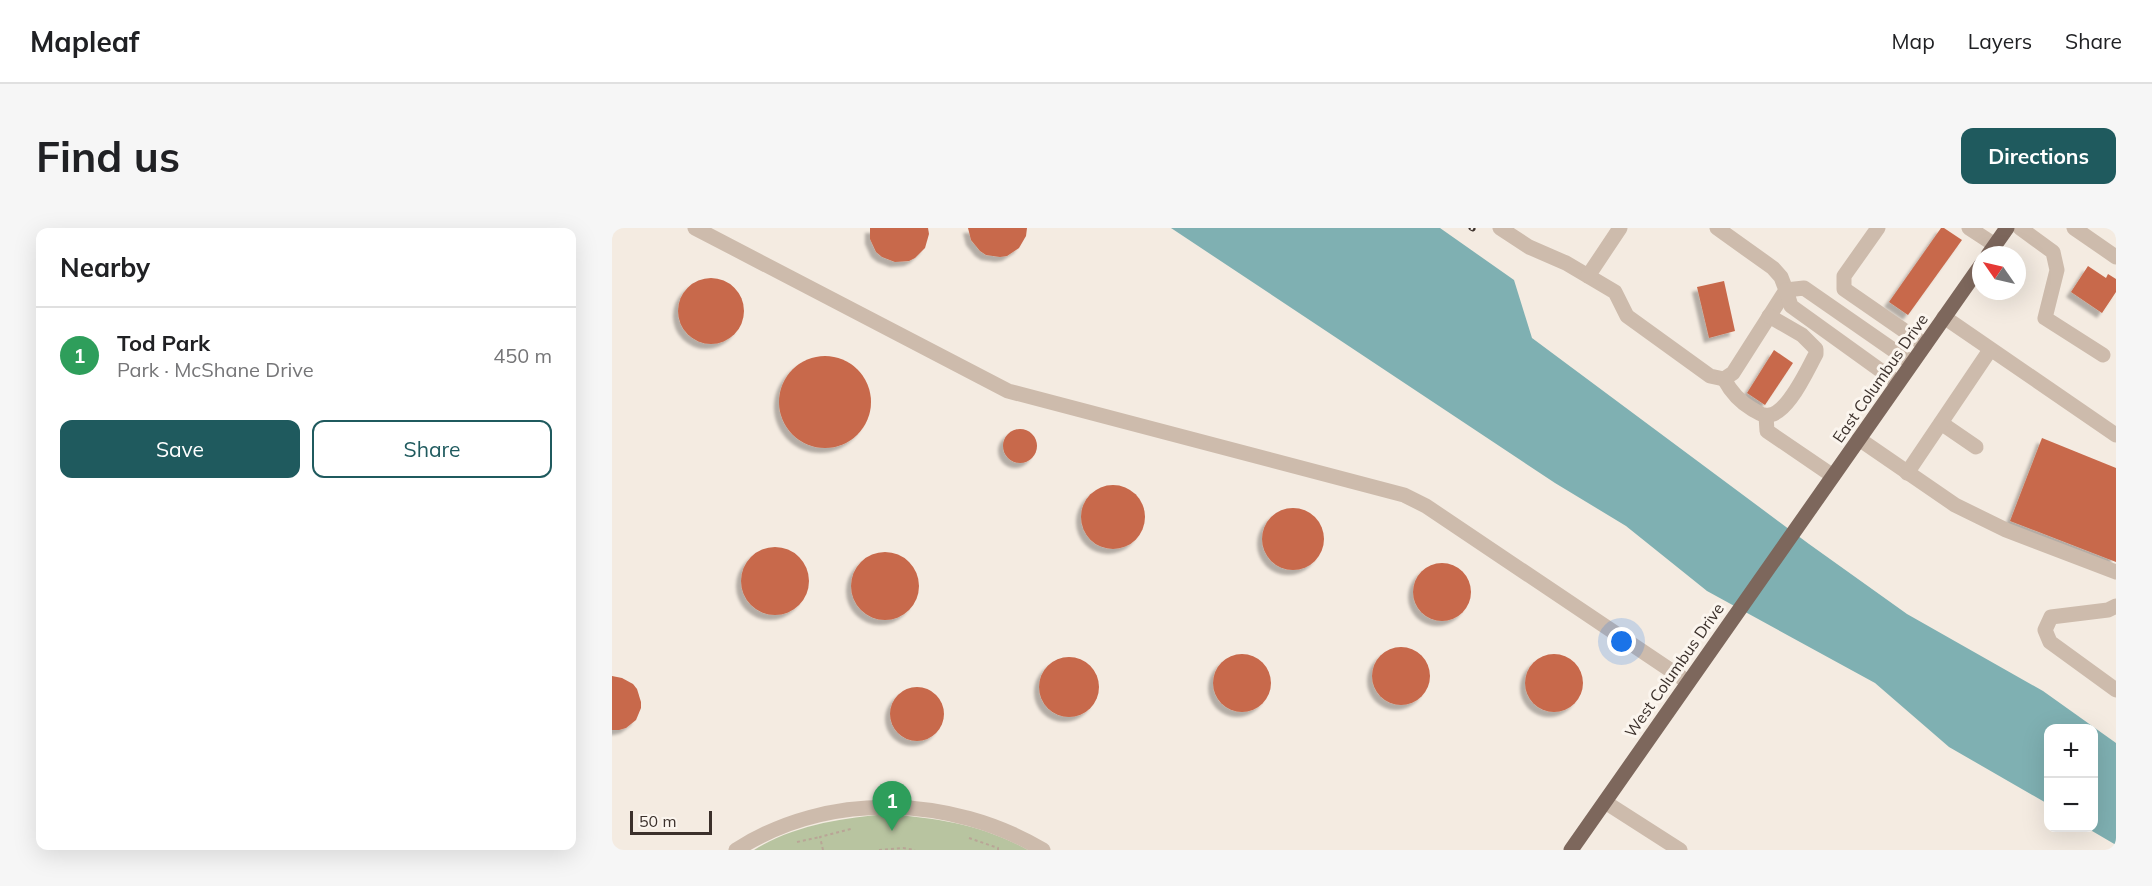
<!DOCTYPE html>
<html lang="en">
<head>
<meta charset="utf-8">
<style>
	body { margin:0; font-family:Mulish,sans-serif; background:#f6f6f6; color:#202124 }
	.controls { position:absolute; right:18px; bottom:18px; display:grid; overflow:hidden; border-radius:12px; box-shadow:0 6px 24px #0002 }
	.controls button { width:54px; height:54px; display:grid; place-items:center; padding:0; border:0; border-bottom:2px solid #e0e0e0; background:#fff; color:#202124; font:30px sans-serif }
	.compass { position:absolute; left:1360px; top:18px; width:54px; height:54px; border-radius:50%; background:#fff; box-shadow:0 6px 24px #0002; rotate:304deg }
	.scale { position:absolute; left:18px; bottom:15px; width:82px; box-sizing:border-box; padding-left:6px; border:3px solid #3b302b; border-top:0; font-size:16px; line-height:21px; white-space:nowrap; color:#3b302b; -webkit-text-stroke:4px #fbf5ee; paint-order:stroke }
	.you { position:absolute; left:1010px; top:414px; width:21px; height:21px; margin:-15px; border:4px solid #fff; border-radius:50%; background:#1a73e8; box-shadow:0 0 0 9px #1a73e833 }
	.badge { display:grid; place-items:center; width:39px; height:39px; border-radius:50%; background:#1f5a5e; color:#fff; font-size:20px; font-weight:700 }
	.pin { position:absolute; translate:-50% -50px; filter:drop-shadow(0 2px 3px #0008) }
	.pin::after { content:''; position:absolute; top:32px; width:21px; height:18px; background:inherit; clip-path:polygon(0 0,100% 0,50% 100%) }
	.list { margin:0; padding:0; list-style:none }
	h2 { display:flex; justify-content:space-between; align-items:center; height:78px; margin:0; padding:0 24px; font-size:26px }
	h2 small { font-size:20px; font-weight:400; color:#757577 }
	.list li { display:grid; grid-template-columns:39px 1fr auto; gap:18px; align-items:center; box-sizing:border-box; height:96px; padding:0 24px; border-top:2px solid #e0e0e0 }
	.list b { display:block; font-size:22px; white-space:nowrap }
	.list p { margin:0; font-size:20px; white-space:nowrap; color:#757577 }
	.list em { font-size:20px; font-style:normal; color:#757577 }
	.actions { display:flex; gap:12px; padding:18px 24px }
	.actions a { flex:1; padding:14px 0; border:2px solid #1f5a5e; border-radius:12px; text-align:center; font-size:21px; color:#1f5a5e }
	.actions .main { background:#1f5a5e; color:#fff }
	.map { position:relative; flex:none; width:1504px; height:622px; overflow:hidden; border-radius:12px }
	header { display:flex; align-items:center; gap:36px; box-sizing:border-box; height:84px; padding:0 30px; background:#fff; border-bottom:2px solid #e0e0e0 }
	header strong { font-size:28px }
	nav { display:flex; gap:33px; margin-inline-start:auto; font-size:21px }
	.intro { display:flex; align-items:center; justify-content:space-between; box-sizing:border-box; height:144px; padding:0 36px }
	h1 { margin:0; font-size:42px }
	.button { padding:15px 27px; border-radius:12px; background:#1f5a5e; color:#fff; font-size:21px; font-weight:700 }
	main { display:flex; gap:36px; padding:0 36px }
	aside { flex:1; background:#fff; border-radius:12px; box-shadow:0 6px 24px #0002 }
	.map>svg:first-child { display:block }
	.green { fill:#b8c4a0 }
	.water { fill:#7fb0b2 }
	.building { fill:#c8694b; filter:url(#shadow) }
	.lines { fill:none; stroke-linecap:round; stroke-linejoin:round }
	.path { stroke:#b9a596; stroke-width:2; stroke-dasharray:3 3; stroke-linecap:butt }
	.minor { stroke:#cdbbac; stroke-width:15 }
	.major { stroke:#7d675c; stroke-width:15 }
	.rail-casing { stroke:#3b302b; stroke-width:5 }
	.rail { stroke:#fbf5ee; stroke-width:3; stroke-dasharray:9; stroke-linecap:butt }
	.labels { text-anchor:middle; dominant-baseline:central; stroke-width:6; stroke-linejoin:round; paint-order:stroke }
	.street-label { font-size:16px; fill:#3b302b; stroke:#fbf5ee }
</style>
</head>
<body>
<header>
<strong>Mapleaf</strong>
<nav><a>Map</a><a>Layers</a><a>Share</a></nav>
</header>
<div class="intro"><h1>Find us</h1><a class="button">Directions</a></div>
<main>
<aside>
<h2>Nearby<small></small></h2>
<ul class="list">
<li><span class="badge" style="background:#2e9e5b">1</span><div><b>Tod Park</b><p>Park · McShane Drive</p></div><em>450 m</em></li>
</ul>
<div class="actions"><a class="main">Save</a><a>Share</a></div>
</aside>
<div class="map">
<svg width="1504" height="622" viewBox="0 0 1504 622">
	<defs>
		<filter id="shadow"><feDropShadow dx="-5" dy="5" stdDeviation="1.5" flood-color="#0004"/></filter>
	</defs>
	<rect width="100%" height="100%" fill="#f4ebe1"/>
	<path class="green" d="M276 586C328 591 368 596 416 622H142C182 597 230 590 276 586Z"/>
	<path class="water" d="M559 0H828L902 52 920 110 1197 316 1295 386 1431 463 1504 515V617L1475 600H1482V500H1436V576L1337 519 1263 455 1095 363 1014 298 943 255Z"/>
	<g class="building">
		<path d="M258 0H316L317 6 313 20 303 30 297 33 283 34 270 29 264 24 258 11Z"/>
		<path d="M356 0H415L414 8 407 20 395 28 388 29 374 27 368 23 359 12Z"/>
		<path d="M1329 0H1332L1350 12 1296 87 1277 74Z"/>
		<path d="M1476 38 1494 50 1496 46 1504 51V64L1490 85 1459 64Z"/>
		<circle cx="99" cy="83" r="33"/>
		<path d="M1112 53 1123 103 1097 110 1085 59Z"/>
		<path d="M1162 122 1181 135 1153 177 1135 165Z"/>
		<circle cx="213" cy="174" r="46"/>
		<circle cx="408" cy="218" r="17"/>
		<path d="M1430 210 1504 240V334L1398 293Z"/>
		<circle cx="501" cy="289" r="32"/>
		<circle cx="681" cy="311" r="31"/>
		<circle cx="163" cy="353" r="34"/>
		<circle cx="273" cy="358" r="34"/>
		<circle cx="830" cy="364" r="29"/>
		<circle cx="789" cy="448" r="29"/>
		<circle cx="942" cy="455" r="29"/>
		<circle cx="630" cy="455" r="29"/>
		<circle cx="457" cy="459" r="30"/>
		<path d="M0 448 10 450 21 456 25 461 29 474V480L24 492 14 500 7 502H0Z"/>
		<circle cx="305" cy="486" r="27"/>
	</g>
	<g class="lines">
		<g class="path">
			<path d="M357 610 386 620V622"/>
			<path d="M185 614 208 609"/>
			<path d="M211 622 208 609 239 601"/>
			<path d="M267 622 291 620 303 622"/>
		</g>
		<g class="minor">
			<path d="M83 0 396 163 792 267 814 278 1076 454"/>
			<path d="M888 0 917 19 954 35 976 48"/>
			<path d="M1008 0 976 48 1003 64 1015 88 1098 148 1112 151 1121 145 1174 62 1169 49 1161 40 1105 0"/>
			<path d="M1266 0 1232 48V61L1313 117"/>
			<path d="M1357 0 1383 17"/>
			<path d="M1408 0 1441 24 1445 42 1433 90 1491 127"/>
			<path d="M1462 0 1504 29"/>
			<path d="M1332 89 1504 207"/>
			<path d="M1112 151C1119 164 1128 174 1140 181 1144 183 1149 187 1153 187 1174 191 1195 142 1204 126V121L1190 107 1157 88"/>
			<path d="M1286 155 1179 78 1174 62 1192 60 1300 135"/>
			<path d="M1154 188 1155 203 1221 248"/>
			<path d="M1329 195 1364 219"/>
			<path d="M1247 211 1343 277 1394 302 1504 344"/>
			<path d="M1295 245 1378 122"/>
			<path d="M1504 378 1496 382 1439 389 1433 402 1438 414 1504 462"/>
			<path d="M993 574 1068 622"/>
			<path d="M124 622C216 563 339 567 431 622"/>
		</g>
		<g class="major">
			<path d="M1376 27 1395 0"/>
			<path d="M959 622 1369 37"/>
		</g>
		<g class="rail-casing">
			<path id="rail" d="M859 0 861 1"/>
		</g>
		<use href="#rail" class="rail"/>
	</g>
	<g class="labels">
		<g class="street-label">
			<text transform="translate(1268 150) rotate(-55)">East Columbus Drive</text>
			<text transform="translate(1062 442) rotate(-55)">West Columbus Drive</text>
		</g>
	</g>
</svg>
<div class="controls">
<button>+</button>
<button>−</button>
</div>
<svg class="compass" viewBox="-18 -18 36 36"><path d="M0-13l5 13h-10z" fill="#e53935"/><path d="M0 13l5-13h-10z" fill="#757577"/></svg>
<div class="scale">50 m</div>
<div class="you"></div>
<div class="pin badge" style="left:280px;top:603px;background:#2e9e5b">1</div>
</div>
</main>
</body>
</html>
